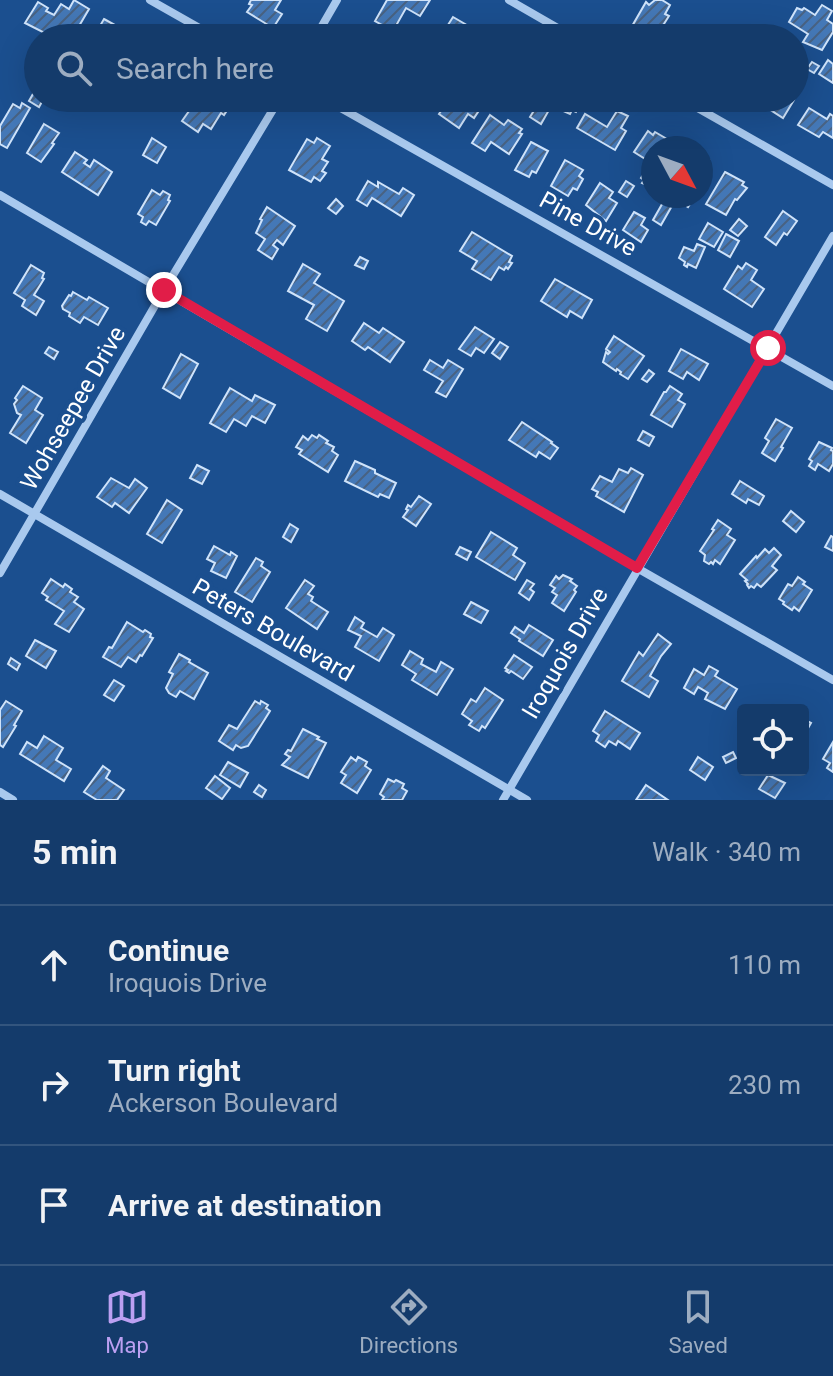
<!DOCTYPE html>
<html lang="en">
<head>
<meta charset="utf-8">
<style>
	body { margin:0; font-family:Roboto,sans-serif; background:#214673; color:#f1f3f6 }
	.controls { position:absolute; right:24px; bottom:24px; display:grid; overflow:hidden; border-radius:8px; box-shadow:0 8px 32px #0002 }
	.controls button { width:72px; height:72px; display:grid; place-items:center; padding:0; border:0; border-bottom:2px solid #33557e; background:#143b6b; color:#f1f3f6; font:40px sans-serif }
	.compass { position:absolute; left:641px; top:136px; width:72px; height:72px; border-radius:50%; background:#143b6b; box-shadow:0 8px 32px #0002; rotate:131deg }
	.stop { position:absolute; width:24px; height:24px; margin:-18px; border:6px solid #e11d48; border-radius:50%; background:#fff }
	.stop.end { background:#e11d48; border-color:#fff; box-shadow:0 2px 8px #0008 }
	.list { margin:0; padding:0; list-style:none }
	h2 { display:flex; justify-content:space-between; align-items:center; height:104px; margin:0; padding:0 32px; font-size:34px }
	h2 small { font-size:26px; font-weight:400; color:#9dadc1 }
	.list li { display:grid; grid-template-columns:52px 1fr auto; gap:24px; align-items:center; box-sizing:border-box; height:120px; padding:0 32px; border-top:2px solid #33557e }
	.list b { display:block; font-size:30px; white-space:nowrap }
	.list p { margin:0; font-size:26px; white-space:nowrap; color:#9dadc1 }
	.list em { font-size:26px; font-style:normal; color:#9dadc1 }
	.icon { flex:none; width:44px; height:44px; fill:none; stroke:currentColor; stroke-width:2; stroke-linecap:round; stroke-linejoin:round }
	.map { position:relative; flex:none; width:833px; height:800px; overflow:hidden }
	.search { position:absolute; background:#143b6b; box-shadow:0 8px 32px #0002; left:24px; right:24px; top:24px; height:88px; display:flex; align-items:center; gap:20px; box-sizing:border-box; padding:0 28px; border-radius:44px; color:#9dadc1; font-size:30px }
	.sheet { height:464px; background:#143b6b }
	nav { display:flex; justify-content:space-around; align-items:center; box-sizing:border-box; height:112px; border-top:2px solid #33557e; background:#143b6b; font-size:22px; color:#9dadc1 }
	nav a { display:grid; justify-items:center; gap:4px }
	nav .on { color:#bca0f2 }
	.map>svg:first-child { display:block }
	.building { fill:url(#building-hatch); stroke:#cfe3fa; stroke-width:2 }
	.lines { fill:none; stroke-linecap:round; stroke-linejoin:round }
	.minor { stroke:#a9c9ee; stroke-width:8 }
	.route { stroke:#e11d48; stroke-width:10 }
	.labels { text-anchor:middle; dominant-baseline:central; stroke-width:8; stroke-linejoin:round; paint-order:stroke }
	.street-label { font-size:24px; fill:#fff; stroke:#1b4f8f }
</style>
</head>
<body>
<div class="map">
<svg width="833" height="800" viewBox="0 0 833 800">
	<defs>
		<pattern id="building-hatch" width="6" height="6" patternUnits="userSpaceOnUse" patternTransform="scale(2)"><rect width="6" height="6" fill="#4478b7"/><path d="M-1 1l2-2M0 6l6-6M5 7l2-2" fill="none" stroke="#486282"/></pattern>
	</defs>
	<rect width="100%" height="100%" fill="#1b4f8f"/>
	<g class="building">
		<path d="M74 0 89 9 72 38H41L45 33 25 23 38 2 48 8 46 11 54 15 61 4 69 9Z"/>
		<path d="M251 0H281L275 10 282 14 273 28 247 12 252 5 249 4Z"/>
		<path d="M387 0H430L420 16 406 8 393 31 375 21Z"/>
		<path d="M655 0H662L670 5 665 14 669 16 655 38H648L631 28 646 2 649 5Z"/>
		<path d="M822 5 832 11 827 20 833 24V32L822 50 803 42 808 34 789 22 797 8 802 10 804 8 815 15Z"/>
		<path d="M453 17 472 28 474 26 487 34 484 38H444L441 36Z"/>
		<path d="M104 19 126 31 122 37 125 38H93Z"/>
		<path d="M690 28 699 34 701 30 712 37 684 38Z"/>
		<path d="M828 60 833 64V83L819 74Z"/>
		<path d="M812 62 819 66 814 73 807 69Z"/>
		<path d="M37 87 38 98H44L39 107 29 101Z"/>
		<path d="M191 98H223L231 104 224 115 221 113 211 129 203 124 198 132 182 121 194 104 189 101Z"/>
		<path d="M412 98H429L423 106 416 101 414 104 410 101Z"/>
		<path d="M450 98H456L461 102 463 99 470 103 474 98H477L484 103 474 118 468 114 459 128 439 114Z"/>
		<path d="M553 98H584L576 112 572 110 570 114 561 110 564 104Z"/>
		<path d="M745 98H790L794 100 783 118 758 102 757 105Z"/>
		<path d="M22 103 30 108 7 148 0 144V126L13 104 20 108Z"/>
		<path d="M538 104 549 110 541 124 530 117Z"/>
		<path d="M809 108 827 119 830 114 833 116V138L823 132 819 137 798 125Z"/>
		<path d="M617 111 628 116 621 128 626 131 615 150 577 128 585 114 607 127Z"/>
		<path d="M490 115 504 125 508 120 522 129 519 133 522 134 509 154 491 142 485 151 472 143Z"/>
		<path d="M44 124 59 133 52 143 54 144 41 162 27 153Z"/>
		<path d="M648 131 653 135 655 132 667 139 662 147 664 148H653V156L650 155 647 160 634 152Z"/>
		<path d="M152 138 166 147 157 163 143 155Z"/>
		<path d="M317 138 330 146 322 159 328 162 322 171 326 173 320 181 314 177 311 182 289 170 307 139 314 143Z"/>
		<path d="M531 142 548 151 536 173 532 171 529 177 515 170Z"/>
		<path d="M75 152 87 160 84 163 90 167 94 160 112 172 98 195 62 172Z"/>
		<path d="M701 155 709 160 701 174Z"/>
		<path d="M565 160 583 170 579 176 583 179 577 190 573 188 568 196 551 186Z"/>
		<path d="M648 167 653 170V179L649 186 642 183 644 180 641 178Z"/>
		<path d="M725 172 744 182 742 185 747 188 737 200 735 199 726 215 706 204Z"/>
		<path d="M368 181 378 187V182L399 194 403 188 414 195 401 216 372 198 367 206 357 200Z"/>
		<path d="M626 181 634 186 627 197 619 192Z"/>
		<path d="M600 183 613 192 609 198 617 203 606 221 586 205Z"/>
		<path d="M152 190 160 195 163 191 170 195 168 200 170 201 156 225 149 221 146 225 141 222 143 217 138 214Z"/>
		<path d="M680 196H695L688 207 677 200Z"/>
		<path d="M336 199 343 206 336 214 328 208Z"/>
		<path d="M665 199 673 204 661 225 653 220Z"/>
		<path d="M267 207 295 226 283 245 277 240 273 245 278 249 272 259 258 250 265 239 256 233 262 220 260 219Z"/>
		<path d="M783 211 797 221 787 235 784 233 776 245 765 237Z"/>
		<path d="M634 212 645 218 641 225 648 230 641 242 623 230Z"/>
		<path d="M739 219 747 226 738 236 730 230Z"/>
		<path d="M708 223 723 232 714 247 699 239Z"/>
		<path d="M472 232 512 256 509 262 512 263 508 269 506 267 504 270 499 267 491 280 472 269 477 261 460 251Z"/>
		<path d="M726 234 739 241 730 257 718 250Z"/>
		<path d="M697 244 705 247 696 268 688 264 687 267 684 265 685 262 679 258 684 247 694 251Z"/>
		<path d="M360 257 368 261 364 269 355 265Z"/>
		<path d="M746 263 757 270 751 280 764 289 752 307 724 289 738 266 742 269Z"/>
		<path d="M303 264 320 274 314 283 344 301 327 331 306 319 314 305 288 291Z"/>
		<path d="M31 265 44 273 42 278 44 279 34 295 44 301 36 315 22 306 25 300 14 293Z"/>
		<path d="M555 279 592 300 582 318 570 311 567 317 541 301Z"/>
		<path d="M73 292 87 300 89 297 108 308 98 325 84 317 80 323 69 316 70 313 63 309 62 306 69 295 71 296Z"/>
		<path d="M364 323 379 333 383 328 404 342 390 362 368 347 365 350 352 341Z"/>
		<path d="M475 327 494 339 484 353 476 348 471 356 459 349Z"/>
		<path d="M614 336 644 356 628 379 620 374 621 372 617 369 616 371 603 362 606 352 608 354 610 352 606 349Z"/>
		<path d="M500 342 508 347 500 359 492 353Z"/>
		<path d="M49 347 58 352 54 359 45 353Z"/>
		<path d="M681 349 708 364 699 380 687 372 683 379 669 371Z"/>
		<path d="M181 354 198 364 180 398 163 388Z"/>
		<path d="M430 360 443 368 448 360 463 369 446 397 436 392 443 381 424 370Z"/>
		<path d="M649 370 654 374 647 382 642 379Z"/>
		<path d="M23 386 42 398 35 410 43 415 26 443 10 433 21 415 17 413 14 404 17 400 15 398Z"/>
		<path d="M670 386 682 394 678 400 685 404 672 427 651 415 664 392H666Z"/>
		<path d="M230 388 252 401 255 395 275 405 265 423 252 416 246 426 234 419 226 432 210 423Z"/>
		<path d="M776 419 792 428 781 447 783 448 775 461 762 453 769 441 765 438Z"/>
		<path d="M522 422 552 442 551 443 558 448 550 459 539 452 536 457 509 440Z"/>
		<path d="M643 431 654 437 649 446 638 440Z"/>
		<path d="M312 435 317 438 319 435 328 441 326 443 334 447 332 451 338 455 328 472 299 454 302 450 296 447 303 436 308 440Z"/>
		<path d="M819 442 832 448 831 450 833 451V464L829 471 818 464 815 470 809 466 812 461 809 459Z"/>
		<path d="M355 461 375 470V473L396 483 389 498 380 494 378 497 345 481Z"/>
		<path d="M197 465 209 471 202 484 190 478Z"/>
		<path d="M631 468 643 475 624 512 596 496 598 492 592 489 600 476 612 482 619 469 628 473Z"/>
		<path d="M111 478 129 488 135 479 147 488 129 513 115 503 112 507 97 497Z"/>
		<path d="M740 481 764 496 759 505 748 499 746 503 732 494Z"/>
		<path d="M419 496 431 504 416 526 403 517 408 510 406 509 408 505 411 507Z"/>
		<path d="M167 500 182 510 162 543 147 534Z"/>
		<path d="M791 511 804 522 796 532 783 521Z"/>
		<path d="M718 520 731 529 727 535 735 540 720 564 715 560 713 564 711 562 709 564 704 561 705 555 700 551 714 530 712 529Z"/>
		<path d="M290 524 298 529 291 542 283 537Z"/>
		<path d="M491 532 517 548 513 555 525 563 515 580 476 557Z"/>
		<path d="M831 536 833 537V551L825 547Z"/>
		<path d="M214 546 230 555 231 552 237 556 226 578 211 571 215 563 207 559Z"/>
		<path d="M460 547 471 552 467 560 456 554Z"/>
		<path d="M774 548 781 555 772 566 777 570 761 587 757 584 754 588 751 586 749 588 747 585 748 584 745 581 747 580 740 574 756 556 757 558 765 549 769 553Z"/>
		<path d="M256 558 263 562 261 566 270 572 252 602 235 592Z"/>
		<path d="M563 575 572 579 570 581 577 586 574 590 576 592 564 611 552 603 557 595 552 592 555 588 550 585 556 576 559 579Z"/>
		<path d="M798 577 805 582 803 584 812 590 799 611 794 607 792 610 783 604 784 602 779 599 788 584 792 586Z"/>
		<path d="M51 579 63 587 65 584 72 589 70 592 78 597 74 602 84 609 69 632 55 624 64 611 46 600 48 597 42 593Z"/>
		<path d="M305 580 314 586 308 594 313 597 311 601 328 612 317 629 286 608Z"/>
		<path d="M527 580 534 584 530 589 534 592 529 600 519 593Z"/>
		<path d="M471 602 488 611 481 623 464 614Z"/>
		<path d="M355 617 364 623 361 628 377 637 383 628 394 635 379 661 355 647 361 636 348 630Z"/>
		<path d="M127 622 143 632 145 630 151 634 150 637 153 638 142 656 140 655 136 662 128 657 121 667 103 657 109 647 112 648Z"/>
		<path d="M529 625 553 640 543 656 519 641 520 639 511 633 515 627 524 633Z"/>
		<path d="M658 634 671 644 661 656 650 676 658 681 649 697 622 681 639 652 643 656Z"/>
		<path d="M35 640 56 651 46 668 26 656Z"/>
		<path d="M410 651 423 659 421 664 436 672 441 662 453 669 437 695 412 680 416 674 402 665Z"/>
		<path d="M179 654 190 660 189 662 208 673 194 699 180 691 176 697 169 693 166 688 173 674 169 672Z"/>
		<path d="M514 655 532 667 523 679 511 671 509 673 506 671 508 670 505 668Z"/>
		<path d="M11 658 20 664 17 670 8 664Z"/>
		<path d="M709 666 718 671 715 676 737 689 725 709 705 699 708 693 698 687 694 694 684 688 694 669 704 675Z"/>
		<path d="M114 680 124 686 114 701 104 695Z"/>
		<path d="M485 688 503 700 485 728 482 726 479 731 469 725 472 721 462 714 471 699 476 702Z"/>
		<path d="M6 701 22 711 14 725 16 726 3 747 0 745V710Z"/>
		<path d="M255 701 260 704 261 701 268 705 266 708 270 711 248 746 241 748 236 745 233 750 219 741 229 725 237 729Z"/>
		<path d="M605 711 640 733 630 749 618 741 616 745 609 741 605 747 596 741 599 735 593 731Z"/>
		<path d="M803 719 811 723 803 737Z"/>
		<path d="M303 729 319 737 317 739 326 743 308 778 282 765 290 757 285 754 288 750 291 751Z"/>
		<path d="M44 736 63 748 56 760 71 769 64 781 20 754 27 742 37 748Z"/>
		<path d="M833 742V772L827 768 830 763 823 759Z"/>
		<path d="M733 752 736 758 726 763 723 757Z"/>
		<path d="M351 757 356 761 358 757 367 762 365 766 371 770 357 793 341 783 346 775 341 772Z"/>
		<path d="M698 757 713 767 705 780 690 770Z"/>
		<path d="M228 762 248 773 240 787 220 775Z"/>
		<path d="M103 766 110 771 106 778 124 790 117 800H97L84 792Z"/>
		<path d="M768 775 785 783 775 798 759 789Z"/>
		<path d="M215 776 230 788 222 799 206 788Z"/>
		<path d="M388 779 394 782 396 780 404 784 402 788 407 791 402 800H382L384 797 380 794Z"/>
		<path d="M259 785 266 790 262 797 254 792Z"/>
		<path d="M646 785 668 800H636Z"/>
	</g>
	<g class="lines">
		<g class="minor">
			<path d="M150 0 217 38"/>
			<path d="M509 0 575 38"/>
			<path d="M315 38 337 0"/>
			<path d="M323 98 833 386"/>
			<path d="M680 98 833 185"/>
			<path d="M0 195 637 568 833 680"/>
			<path d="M0 494 527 800"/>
			<path d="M0 573 164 290 280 98"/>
			<path d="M0 792 13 800"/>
			<path d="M503 800 833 236"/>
		</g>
	</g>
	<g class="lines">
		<path class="route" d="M164 290 637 568 768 348"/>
	</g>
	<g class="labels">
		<g class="street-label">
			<text transform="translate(588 224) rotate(29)">Pine Drive</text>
			<text transform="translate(73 408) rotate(-60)">Wohseepee Drive</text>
			<text transform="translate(273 630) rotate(30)">Peters Boulevard</text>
			<text transform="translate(565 653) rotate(-60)">Iroquois Drive</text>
		</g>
	</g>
</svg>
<div class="controls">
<button><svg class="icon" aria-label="locate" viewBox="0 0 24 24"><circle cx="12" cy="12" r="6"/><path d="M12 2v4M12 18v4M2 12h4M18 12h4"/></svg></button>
</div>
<svg class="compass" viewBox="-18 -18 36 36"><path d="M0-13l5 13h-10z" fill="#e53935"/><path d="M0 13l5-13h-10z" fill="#9dadc1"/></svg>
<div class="stop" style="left:768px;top:348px"></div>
<div class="stop end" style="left:164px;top:290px"></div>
<div class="search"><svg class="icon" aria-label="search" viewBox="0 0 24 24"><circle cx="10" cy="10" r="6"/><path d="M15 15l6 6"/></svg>Search here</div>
</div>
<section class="sheet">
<h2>5 min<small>Walk · 340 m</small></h2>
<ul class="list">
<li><svg class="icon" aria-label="ahead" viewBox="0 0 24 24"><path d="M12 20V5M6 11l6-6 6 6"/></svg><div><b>Continue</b><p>Iroquois Drive</p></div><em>110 m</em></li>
<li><svg class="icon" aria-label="right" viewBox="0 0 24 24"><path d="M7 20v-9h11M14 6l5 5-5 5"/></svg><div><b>Turn right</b><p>Ackerson Boulevard</p></div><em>230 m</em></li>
<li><svg class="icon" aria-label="arrive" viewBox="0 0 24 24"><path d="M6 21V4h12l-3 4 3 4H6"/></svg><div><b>Arrive at destination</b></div></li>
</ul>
</section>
<nav>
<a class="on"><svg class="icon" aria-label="map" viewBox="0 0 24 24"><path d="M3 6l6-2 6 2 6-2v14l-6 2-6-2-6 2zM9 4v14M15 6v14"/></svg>Map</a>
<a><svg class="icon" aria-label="directions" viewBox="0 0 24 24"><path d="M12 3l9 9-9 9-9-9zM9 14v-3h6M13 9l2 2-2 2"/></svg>Directions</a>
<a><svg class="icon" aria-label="saved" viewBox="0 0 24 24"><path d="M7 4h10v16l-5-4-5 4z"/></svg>Saved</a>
</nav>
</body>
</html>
